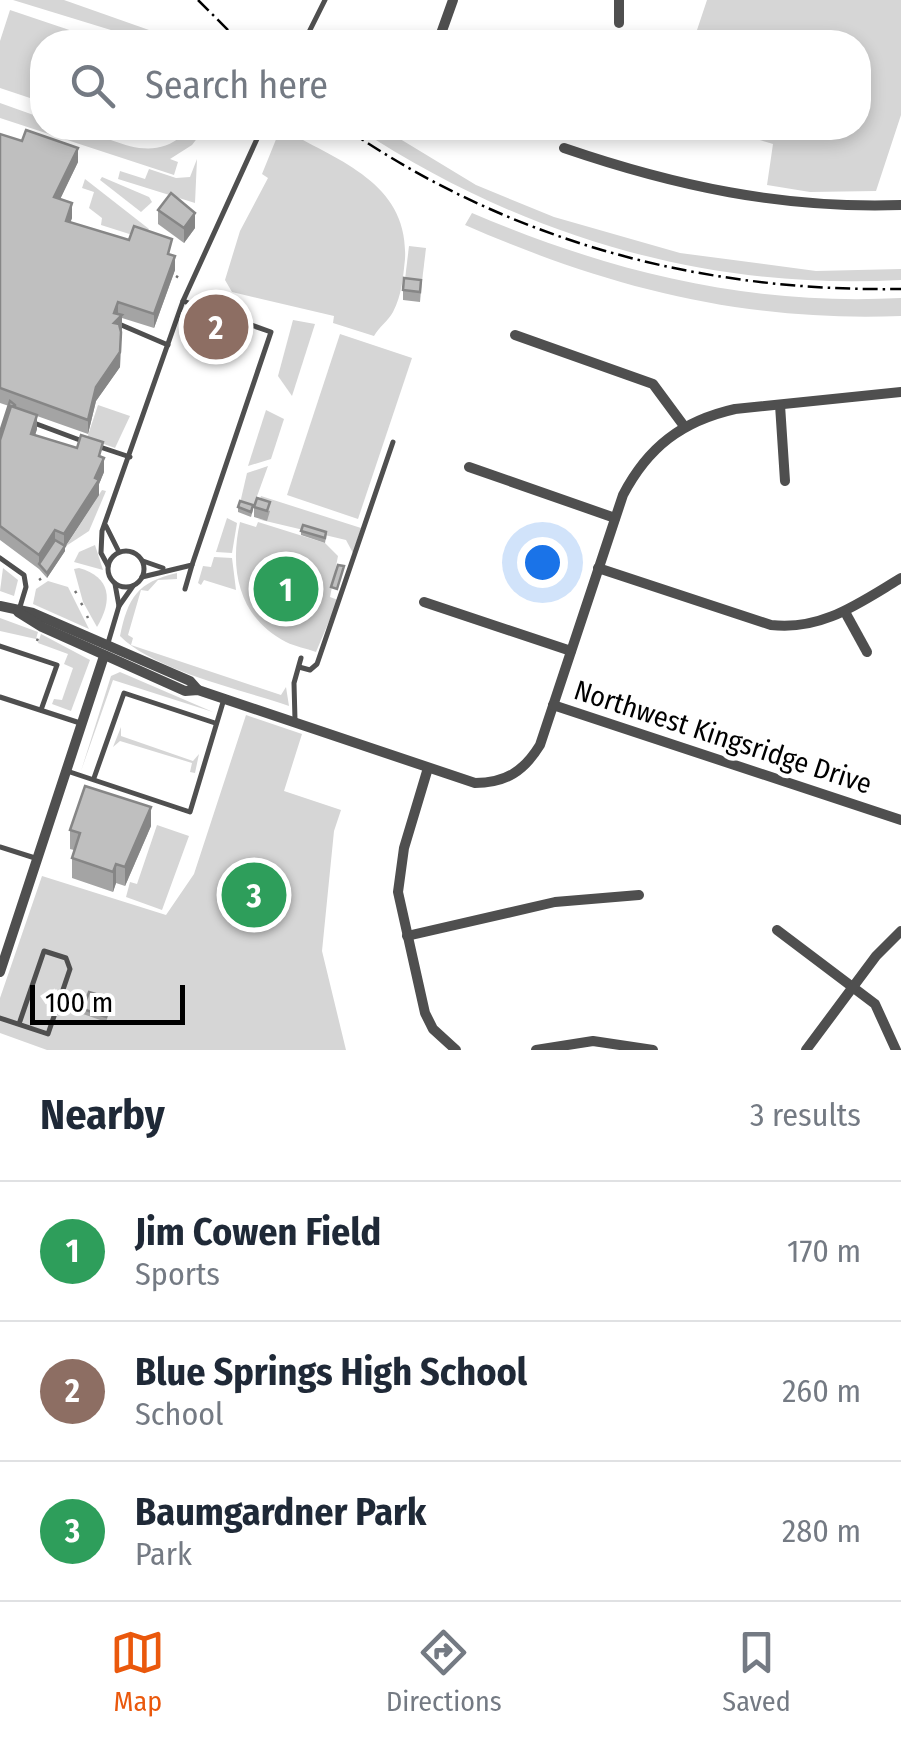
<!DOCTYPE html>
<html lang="en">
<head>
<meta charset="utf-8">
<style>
	body { margin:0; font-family:"Fira Sans Condensed",sans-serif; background:#f2f2f3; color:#1f2937 }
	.scale { position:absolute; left:30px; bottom:25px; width:155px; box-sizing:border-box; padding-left:10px; border:5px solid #000; border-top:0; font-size:28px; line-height:35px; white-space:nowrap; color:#000; -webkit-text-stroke:8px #fff; paint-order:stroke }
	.you { position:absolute; left:542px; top:562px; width:35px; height:35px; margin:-25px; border:8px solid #fff; border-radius:50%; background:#1a73e8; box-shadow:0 0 0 15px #1a73e833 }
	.badge { display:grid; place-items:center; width:65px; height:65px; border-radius:50%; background:#ea580c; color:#fff; font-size:32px; font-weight:700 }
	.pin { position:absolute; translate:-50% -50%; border:5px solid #fff; box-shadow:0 2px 10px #0006 }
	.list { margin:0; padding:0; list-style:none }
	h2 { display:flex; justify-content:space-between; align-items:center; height:130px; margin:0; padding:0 40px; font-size:42px }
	h2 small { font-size:32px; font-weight:400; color:#747a83 }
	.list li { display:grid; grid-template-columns:65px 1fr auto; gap:30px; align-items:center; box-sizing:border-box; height:140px; padding:0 40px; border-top:2px solid #e0e1e3 }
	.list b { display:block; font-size:38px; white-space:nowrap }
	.list p { margin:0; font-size:32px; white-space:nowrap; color:#747a83 }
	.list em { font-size:32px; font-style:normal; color:#747a83 }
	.icon { flex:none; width:55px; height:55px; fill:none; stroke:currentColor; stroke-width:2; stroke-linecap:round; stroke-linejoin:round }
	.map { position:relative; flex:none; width:901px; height:1050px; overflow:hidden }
	.search { position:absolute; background:#fff; box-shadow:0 5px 15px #0003; left:30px; right:30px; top:30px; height:110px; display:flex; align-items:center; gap:25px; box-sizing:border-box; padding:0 35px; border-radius:40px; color:#747a83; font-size:38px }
	.sheet { height:550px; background:#fff }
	nav { display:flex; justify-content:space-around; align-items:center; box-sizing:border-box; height:140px; border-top:2px solid #e0e1e3; background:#fff; font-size:28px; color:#747a83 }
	nav a { display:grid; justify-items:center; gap:5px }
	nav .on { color:#ea580c }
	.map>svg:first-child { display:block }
	.green { fill:#d6d6d6 }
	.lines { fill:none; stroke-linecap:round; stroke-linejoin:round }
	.path { stroke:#717171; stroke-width:2.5; stroke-dasharray:2.5 5; stroke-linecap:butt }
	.service { stroke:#4f4f4f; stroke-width:5 }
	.minor { stroke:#4f4f4f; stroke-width:10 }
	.rail { stroke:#000; stroke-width:2.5; stroke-dasharray:15 5 2.5 5; stroke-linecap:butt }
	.wall { fill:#a4a4a4 }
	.shaded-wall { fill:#868686 }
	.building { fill:#bfbfbf; stroke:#868686; stroke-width:2.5 }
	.labels { text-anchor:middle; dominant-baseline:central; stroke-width:9; stroke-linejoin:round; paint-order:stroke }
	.street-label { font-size:28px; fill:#000; stroke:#fff }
</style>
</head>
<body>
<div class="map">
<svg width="901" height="1050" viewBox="0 0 901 1050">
	<rect width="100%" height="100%" fill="#fff"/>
	<g class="green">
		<path d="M13 0H64L183 42H150Z"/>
		<path d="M707 0H901V115L876 191 810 192 767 185 773 144 720 128H858V42H693Z"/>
		<path d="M10 10 105 42H42V102L0 88V41Z"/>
		<path d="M0 103 42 118V128C53 128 65 126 75 128 113 137 148 165 183 135L163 128H205L192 145 170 159 178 162 174 175 0 118Z"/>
		<path d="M357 128H382L476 185 554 217 680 253 816 271 901 269V280C705 291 520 235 357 128Z"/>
		<path d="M279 132H288C342 162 409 185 405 259 403 277 402 295 393 312 388 321 379 327 374 336L333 323 334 316 232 292 225 280 240 231 268 178 262 174Z"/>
		<path d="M197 159 195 203 118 179 120 171 145 179 149 169 176 178 190 177Z"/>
		<path d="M102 177 149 197 152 202 141 212 100 180Z"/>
		<path d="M85 179 149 229 142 238 101 225 102 218 89 208 94 192 82 188Z"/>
		<path d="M472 213C611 272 748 306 901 298V316C743 322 609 288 465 225Z"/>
		<path d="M409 246 426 248 421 290 404 288Z"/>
		<path d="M293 320 315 324 292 396 278 376Z"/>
		<path d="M340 334 412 358 358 519 287 495Z"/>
		<path d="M98 405 130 416 115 448 87 438Z"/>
		<path d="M266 410 284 419 271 459 248 466Z"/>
		<path d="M268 466 252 510 238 512 247 473Z"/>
		<path d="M102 490 106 491 89 531 66 546Z"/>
		<path d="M261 496 361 528 353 553 346 540 257 519 267 520 257 507Z"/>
		<path d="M227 518 237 523 232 553 216 552Z"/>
		<path d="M240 522 256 527 258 522 325 543 338 556 330 597 338 600 316 652C306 648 296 647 286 642 239 618 229 570 240 522Z"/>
		<path d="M95 545 103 570 74 562 79 552Z"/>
		<path d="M214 557 232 558 236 590 204 580 201 585 198 583 203 566 211 567Z"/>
		<path d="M3 568 18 580 14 596 0 591Z"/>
		<path d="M79 568C111 577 113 600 97 627L83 602 74 569Z"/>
		<path d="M177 573V579L158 580 148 591 141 590 128 635 133 638 131 645 281 695 286 687 289 706C240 689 155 671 120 636 128 598 137 582 177 573Z"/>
		<path d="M48 581 68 587 89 629 33 604 36 589Z"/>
		<path d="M0 618 38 632 36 639 0 631Z"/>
		<path d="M41 634 90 660 71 711 52 704 54 699 62 700 73 668 64 664 68 654 38 643Z"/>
		<path d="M120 672 213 712 113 680 81 771 111 676Z"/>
		<path d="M246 715 302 734 284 791 341 810 334 831 322 951 346 1050H47L0 1033V998L42 876 166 915 194 874Z"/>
		<path d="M121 727V736L193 761 199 754 195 773 190 772 192 763 120 741 113 747Z"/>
		<path d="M157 825 189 836 162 910 126 897 130 882 137 884Z"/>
	</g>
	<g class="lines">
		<g class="path">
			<path d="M176 276 179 278"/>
			<path d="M39 580 42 578"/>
			<path d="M75 591 77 594"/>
			<path d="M81 603 83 606"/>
			<path d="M87 616 88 618"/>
			<path d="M37 641 38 638"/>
		</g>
		<g class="service">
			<path d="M304 42 325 0"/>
			<path d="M119 324 168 345"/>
			<path d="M34 423 85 442"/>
			<path d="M100 447 130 457"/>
			<path d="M106 526 119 552"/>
			<circle cx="126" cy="569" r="18"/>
			<path d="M0 558 24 575 26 587 19 610"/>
			<path d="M143 561 163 568"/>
			<path d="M108 566 101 553 102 531 183 301 262 128"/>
			<path d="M142 577 192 565 271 332 183 301"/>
			<path d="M115 584 119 606"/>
			<path d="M185 589 192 565"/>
			<path d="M108 643 119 606 133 586"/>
			<path d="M0 646 57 665 41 710"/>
			<path d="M299 667 310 670 317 664 393 442"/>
			<path d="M0 697 80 723"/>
			<path d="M295 720 294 683 301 658"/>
			<path d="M67 771 190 812 224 699"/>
			<path d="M94 778 124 693 215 723"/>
			<path d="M0 847 35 858"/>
			<path d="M0 1018 48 1034 70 969 66 958 44 951 19 1024"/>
		</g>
		<g class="minor">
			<path d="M619 23V0"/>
			<path d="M438 42 453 0"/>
			<path d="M564 148C675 186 782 209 901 205"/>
			<path d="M515 335 653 384 684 426"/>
			<path d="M780 405 785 481"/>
			<path d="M469 467 615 518"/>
			<path d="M598 568 771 625C822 631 859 603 901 578"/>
			<path d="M424 602 571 651"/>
			<path d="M0 606 33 613 190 681 198 690"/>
			<path d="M18 612 42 627 185 691 198 690 475 783C506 783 524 771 540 745L623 495C648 447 682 421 735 409L901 392"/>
			<path d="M845 612 867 652"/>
			<path d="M553 705 901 820"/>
			<path d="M428 768 404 848 398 892 425 1013 433 1029 456 1050"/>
			<path d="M777 930 875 1004 896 1050"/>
			<path d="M407 936 555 902 639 895"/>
			<path d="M0 972 104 656"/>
			<path d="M536 1050 593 1041 653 1050"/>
			<path d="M806 1050 876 956 901 931"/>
		</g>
		<g class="rail">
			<path d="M198 0 240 42"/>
			<path d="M345 128C511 242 701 292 901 289"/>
		</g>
	</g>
	<g class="wall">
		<path d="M0 134 78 162 60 199 72 218 70 222 172 255 175 270 154 328 122 318 120 367 96 401 88 434 37 416V429L35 435 103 457 104 472 99 484V495L65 547V551L47 578 39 569 0 540V432L9 406 0 403Z"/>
		<path d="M158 210 195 228 184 243 158 224Z"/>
		<path d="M403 290H421L420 302 403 300Z"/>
		<path d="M238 507 253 510 251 517 238 512Z"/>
		<path d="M254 507 270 511 267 521 254 517Z"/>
		<path d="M301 531 326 537 325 543 301 535Z"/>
		<path d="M151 826 125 886 116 883 113 892 72 878V858L74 850 70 849V830Z"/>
		<path d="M112 1004 106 1022 83 1014V1009Z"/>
	</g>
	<g class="shaded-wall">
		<path d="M78 148V162L54 212V197Z"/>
		<path d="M72 203V218L66 235V221Z"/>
		<path d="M195 213V228L184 243V228Z"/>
		<path d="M175 256V270L154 328V314Z"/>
		<path d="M118 302V316L122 315V330L114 338V313Z"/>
		<path d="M121 332 120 367 96 401 88 434V420L96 387Z"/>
		<path d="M37 415V429L31 448V434Z"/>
		<path d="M104 458V472L99 484V495L65 547V551L47 578V573L64 547V534L95 478Z"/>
		<path d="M55 530V544L39 564V555Z"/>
		<path d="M151 807V826L125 886V867Z"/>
		<path d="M116 864V883L113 892V872Z"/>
	</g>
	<g class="building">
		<path d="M26 130 78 148 54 197 72 203 66 221 129 240 134 226 172 239 168 254 175 256 154 314 118 302 114 313 122 315 114 323 119 324 121 332 120 352 96 387 88 420 0 388V134L22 141Z"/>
		<path d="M171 193 195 213 184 228 158 210Z"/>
		<path d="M404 278 421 280 420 292 403 290Z"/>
		<path d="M10 401 15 405V407L11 406 0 440V432Z"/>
		<path d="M11 406 37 415 31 434 77 448 81 435 103 442 99 456 104 458 95 478 99 480 64 534 55 530 39 555 0 526V440Z"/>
		<path d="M257 498 270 502 267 511 254 507Z"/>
		<path d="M240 501 253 505 251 512 238 507Z"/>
		<path d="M303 525 326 532 325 538 301 531Z"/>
		<path d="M55 540 65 546 47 573 39 564Z"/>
		<path d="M338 565 344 566 337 589 331 587Z"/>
		<path d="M85 786 151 807 125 867 116 864 113 872 72 858 80 833 70 830Z"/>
		<path d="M89 992 112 999 106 1017 83 1009Z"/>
	</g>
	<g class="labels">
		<g class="street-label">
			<text transform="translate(723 737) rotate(18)">Northwest Kingsridge Drive</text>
		</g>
	</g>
</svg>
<div class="scale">100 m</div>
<div class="you"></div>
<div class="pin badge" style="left:286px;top:589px;background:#2e9e5b">1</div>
<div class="pin badge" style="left:216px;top:327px;background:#8d6e63">2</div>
<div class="pin badge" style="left:254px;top:895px;background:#2e9e5b">3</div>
<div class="search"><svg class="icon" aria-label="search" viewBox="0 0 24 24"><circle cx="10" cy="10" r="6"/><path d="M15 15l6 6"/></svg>Search here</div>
</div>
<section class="sheet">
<h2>Nearby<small>3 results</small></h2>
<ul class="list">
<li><span class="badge" style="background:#2e9e5b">1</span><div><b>Jim Cowen Field</b><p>Sports</p></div><em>170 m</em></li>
<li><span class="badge" style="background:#8d6e63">2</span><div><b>Blue Springs High School</b><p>School</p></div><em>260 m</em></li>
<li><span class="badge" style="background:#2e9e5b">3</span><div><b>Baumgardner Park</b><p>Park</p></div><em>280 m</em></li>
</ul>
</section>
<nav>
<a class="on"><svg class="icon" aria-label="map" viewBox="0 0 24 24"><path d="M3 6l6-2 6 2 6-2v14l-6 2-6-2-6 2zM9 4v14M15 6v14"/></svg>Map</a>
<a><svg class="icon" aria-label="directions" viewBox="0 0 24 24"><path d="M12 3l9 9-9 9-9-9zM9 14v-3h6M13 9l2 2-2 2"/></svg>Directions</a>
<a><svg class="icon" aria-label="saved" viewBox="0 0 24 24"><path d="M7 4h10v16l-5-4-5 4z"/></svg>Saved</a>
</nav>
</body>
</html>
